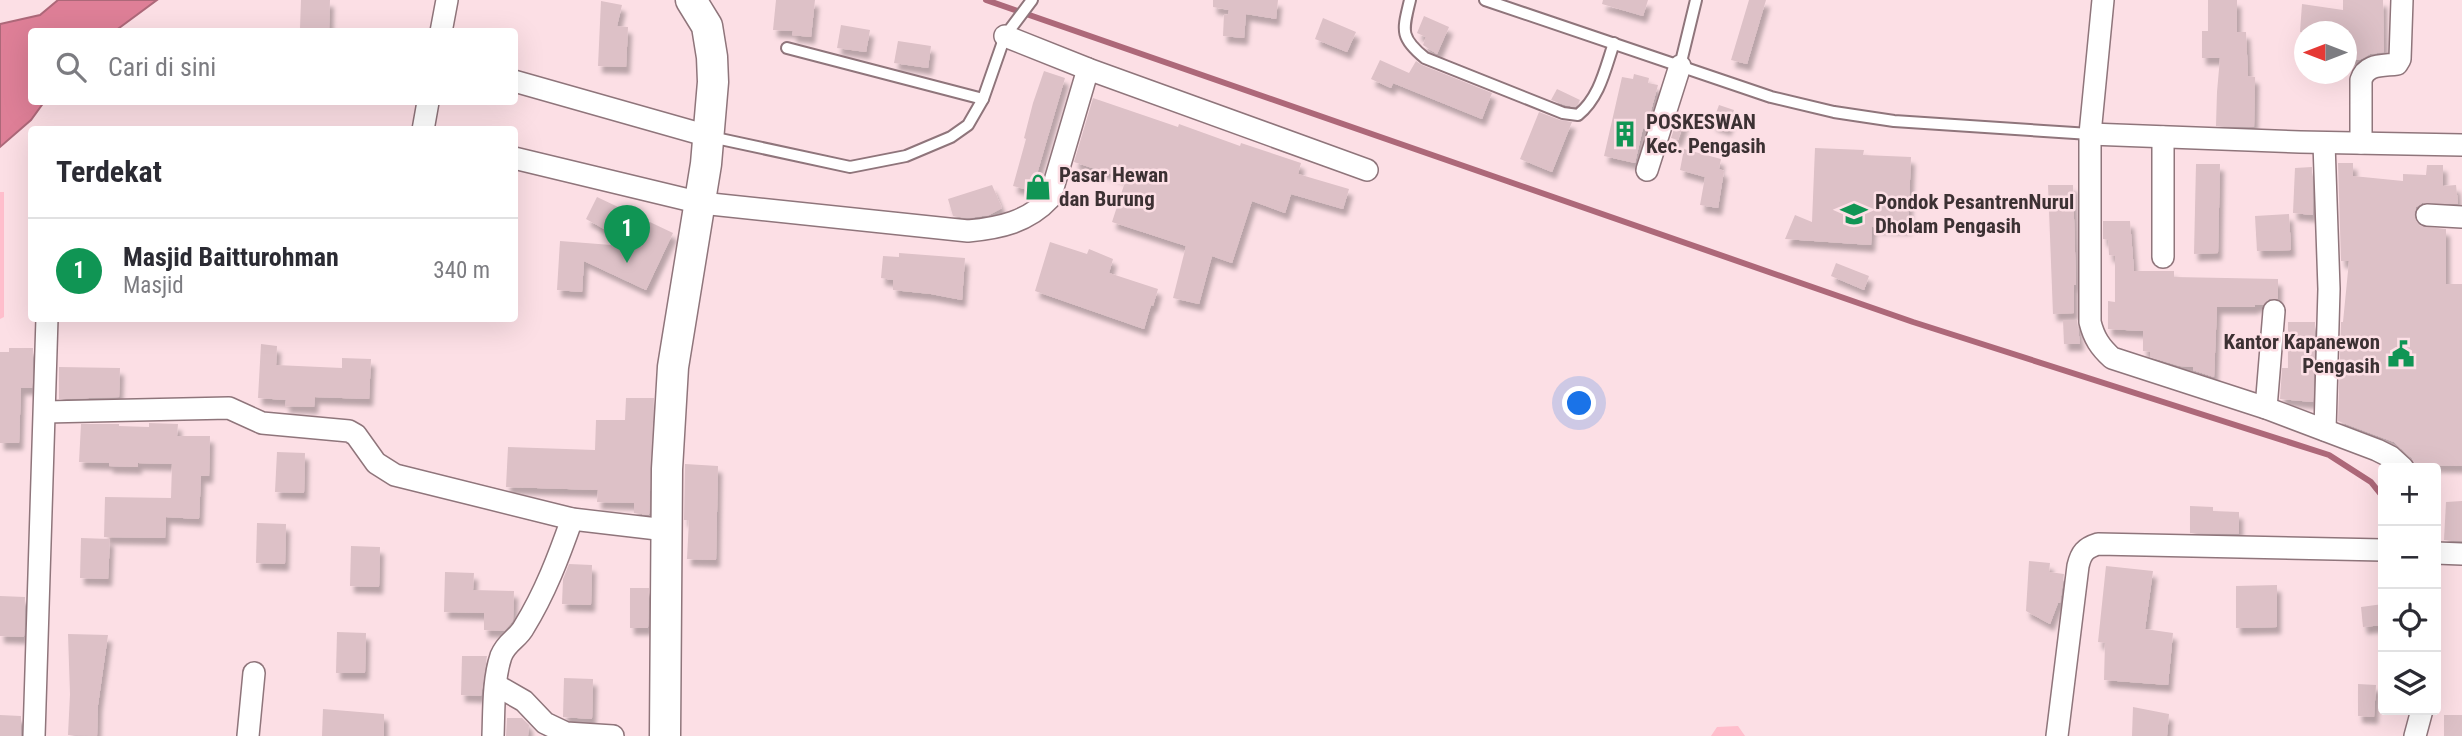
<!DOCTYPE html>
<html lang="id">
<head>
<meta charset="utf-8">
<style>
	body { margin:0; font-family:"Roboto Condensed",sans-serif; background:#f7f7f7; color:#2b2b33 }
	.controls { position:absolute; right:21px; bottom:21px; display:grid; overflow:hidden; border-radius:7px; box-shadow:0 7px 28px #0002 }
	.controls button { width:63px; height:63px; display:grid; place-items:center; padding:0; border:0; border-bottom:2px solid #e1e1e2; background:#fff; color:#2b2b33; font:35px sans-serif }
	.compass { position:absolute; left:2294px; top:21px; width:63px; height:63px; border-radius:50%; background:#fff; box-shadow:0 7px 28px #0002; rotate:270deg }
	.you { position:absolute; left:1580px; top:404px; width:24px; height:24px; margin:-18px; border:5px solid #fff; border-radius:50%; background:#1a73e8; box-shadow:0 0 0 10px #1a73e833 }
	.badge { display:grid; place-items:center; width:46px; height:46px; border-radius:50%; background:#109554; color:#fff; font-size:23px; font-weight:700 }
	.pin { position:absolute; translate:-50% -58px; filter:drop-shadow(0 2px 4px #0008) }
	.pin::after { content:''; position:absolute; top:37px; width:24px; height:21px; background:inherit; clip-path:polygon(0 0,100% 0,50% 100%) }
	.list { margin:0; padding:0; list-style:none }
	h2 { display:flex; justify-content:space-between; align-items:center; height:91px; margin:0; padding:0 28px; font-size:30px }
	h2 small { font-size:23px; font-weight:400; color:#7c7c81 }
	.list li { display:grid; grid-template-columns:46px 1fr auto; gap:21px; align-items:center; box-sizing:border-box; height:105px; padding:0 28px; border-top:2px solid #e1e1e2 }
	.list b { display:block; font-size:26px; white-space:nowrap }
	.list p { margin:0; font-size:23px; white-space:nowrap; color:#7c7c81 }
	.list em { font-size:23px; font-style:normal; color:#7c7c81 }
	.icon { flex:none; width:38px; height:38px; fill:none; stroke:currentColor; stroke-width:2; stroke-linecap:round; stroke-linejoin:round }
	.map { position:relative; flex:none; width:2462px; height:736px; overflow:hidden }
	.search { position:absolute; background:#fff; box-shadow:0 7px 28px #0002; left:28px; top:28px; width:490px; height:77px; display:flex; align-items:center; gap:18px; box-sizing:border-box; padding:0 24px; border-radius:7px; color:#7c7c81; font-size:26px }
	.panel { position:absolute; background:#fff; box-shadow:0 7px 28px #0002; left:28px; top:126px; width:490px; height:196px; border-radius:7px }
	.map>svg:first-child { display:block }
	.green { fill:#ffbecc }
	.water { fill:#de7f97; stroke:#ad6879; stroke-width:2 }
	.lines { fill:none; stroke-linecap:round; stroke-linejoin:round }
	.stream { stroke:#ad6879; stroke-width:6 }
	.building { fill:#ddc1c7; filter:url(#shadow) }
	.lane-casing { stroke:#8f757b; stroke-width:14 }
	.street-casing { stroke:#8f757b; stroke-width:24 }
	.secondary-casing { stroke:#8f757b; stroke-width:33 }
	.lane { stroke:#fff; stroke-width:10 }
	.street { stroke:#fff; stroke-width:21 }
	.secondary { stroke:#fff; stroke-width:30 }
	.labels { text-anchor:middle; dominant-baseline:central; stroke-width:5; stroke-linejoin:round; paint-order:stroke }
	.poi-label { font-size:21px; font-weight:bold; fill:#3c3133; stroke:#fcdfe5; text-anchor:start }
</style>
</head>
<body>
<div class="map">
<svg width="2462" height="736" viewBox="0 0 2462 736">
	<defs>
		<filter id="shadow"><feDropShadow dx="4" dy="7" stdDeviation="2" flood-color="#0004"/></filter>
	</defs>
	<rect width="100%" height="100%" fill="#fcdfe5"/>
	<g class="green">
		<path d="M0 192H4V317L0 319Z"/>
		<path d="M1738 726 1745 736H1711L1717 727Z"/>
	</g>
	<path class="water" d="M58 0H157L115 31 32 32V102H44L31 120 0 147V24L40 15Z"/>
	<g class="lines">
		<path class="stream" d="M986 0 1913 322 2329 455 2371 482 2383 497"/>
	</g>
	<g class="building">
		<path d="M301 0H330L329 30 300 29Z"/>
		<path d="M776 0H815L811 37 792 35 793 31 773 30Z"/>
		<path d="M1213 0H1278L1276 19 1246 14 1244 38 1223 36 1224 14 1228 15 1229 10 1213 7Z"/>
		<path d="M1603 0H1648L1643 16 1602 4Z"/>
		<path d="M1749 0H1766L1747 64 1731 60Z"/>
		<path d="M2208 0H2237V32H2246L2248 76 2255 77 2254 127 2216 126 2217 92 2220 58H2202V31H2208Z"/>
		<path d="M2343 0H2383L2384 52 2370 54 2359 60H2347V32H2300L2302 4 2343 10Z"/>
		<path d="M601 1 622 5 617 26 628 27 626 67 598 66Z"/>
		<path d="M1424 16 1449 27 1437 54 1423 45 1426 37 1417 33Z"/>
		<path d="M1323 18 1356 32 1347 52 1315 39Z"/>
		<path d="M841 25 870 30 866 52 837 48Z"/>
		<path d="M898 41 931 46 928 68 894 63Z"/>
		<path d="M1380 60 1409 73 1416 61 1422 65 1492 93 1482 119 1393 83 1391 88 1371 79Z"/>
		<path d="M1044 71 1065 78 1032 191 1013 186 1026 139 1024 138 1033 103Z"/>
		<path d="M1634 74 1649 78 1648 83 1658 85 1646 129 1643 128 1635 163 1604 156 1622 77 1633 79Z"/>
		<path d="M1557 89 1580 100 1578 104 1575 107 1565 105 1551 100Z"/>
		<path d="M1093 98 1178 127 1179 124 1240 146 1241 143 1301 163 1298 174 1349 189 1343 209 1291 194 1285 213 1252 201 1232 263 1212 256 1199 304 1173 298 1186 246 1112 222 1126 179 1074 162Z"/>
		<path d="M1719 105 1734 110 1727 129 1712 124Z"/>
		<path d="M1539 112 1560 120 1572 122 1552 172 1520 159Z"/>
		<path d="M1678 117 1685 120 1678 140 1671 138Z"/>
		<path d="M1815 148 1864 150 1863 155 1911 157 1908 228 1872 227 1871 245 1785 239 1795 215 1812 222Z"/>
		<path d="M1684 149 1721 159 1719 169 1724 171 1718 208 1700 205 1705 177 1680 170Z"/>
		<path d="M2338 163H2353V176L2403 181V174L2426 175 2427 165H2443V186L2456 185 2458 204 2422 203 2416 207 2414 215 2416 221 2420 226 2446 229V284H2462V466L2416 465 2412 458 2394 442 2338 421 2341 322H2343L2349 261H2341Z"/>
		<path d="M2196 164H2220L2218 253 2194 254Z"/>
		<path d="M2312 167 2313 215 2293 213 2295 168Z"/>
		<path d="M992 185 1002 208 989 215 968 218 953 216 948 199Z"/>
		<path d="M2048 185H2073L2076 285H2074V313L2053 314Z"/>
		<path d="M597 197 673 233 646 290 584 261 582 292 557 290 560 241 637 247 586 219Z"/>
		<path d="M2289 214 2291 250 2257 251 2255 216Z"/>
		<path d="M2103 221H2130L2134 271H2174V277L2278 279V299H2269L2263 305H2255V307H2217L2214 377 2193 370V367L2180 366 2150 357V352L2143 351V331L2108 329V301L2115 302V256L2109 255 2108 240 2103 239Z"/>
		<path d="M1050 242 1087 254 1089 249 1113 259 1109 273 1158 289 1153 306 1151 305 1144 329 1035 291Z"/>
		<path d="M899 253 965 258 962 300 931 294 893 290V280L881 278 883 256 899 257Z"/>
		<path d="M1836 263 1869 276 1864 290 1831 276Z"/>
		<path d="M2063 320H2077L2080 344H2064Z"/>
		<path d="M2288 322H2315L2313 402 2280 399 2282 368H2288Z"/>
		<path d="M261 344 277 346 276 365 342 368V358L371 359 369 399 315 397 314 407 285 406 286 400 258 398Z"/>
		<path d="M9 348H33L32 388H21L19 443H0V352H9Z"/>
		<path d="M59 367 120 368 119 397 59 399Z"/>
		<path d="M626 398H654L649 515 634 513V503L597 502 598 490 506 487 508 447 595 450 596 420H625Z"/>
		<path d="M149 423 178 424 177 436H210L209 476H201L199 519 166 517 165 538 104 537 105 497 171 498 172 464 138 463V467L109 466V463L79 462 81 424H119V426L149 427Z"/>
		<path d="M277 452 305 453 304 493 275 492Z"/>
		<path d="M685 464 718 466 716 560 687 559 689 520H684Z"/>
		<path d="M2462 501V541L2444 540 2446 502Z"/>
		<path d="M2190 506 2213 507V511L2239 512V534L2190 533Z"/>
		<path d="M257 523 286 524 285 564 256 563Z"/>
		<path d="M81 538 110 539 108 579 80 578Z"/>
		<path d="M351 546 380 547 379 587 350 586Z"/>
		<path d="M2029 561 2050 563 2049 572 2064 574 2060 603H2058L2050 624 2026 611Z"/>
		<path d="M569 564 592 565 591 605 562 604 563 579Z"/>
		<path d="M2106 566 2153 571 2145 629 2173 633 2168 685 2104 680 2105 643 2098 642Z"/>
		<path d="M445 572 474 573 473 590 514 591 513 620 511 623 504 631 484 630V613L444 612Z"/>
		<path d="M2277 585V627L2236 628V586Z"/>
		<path d="M630 588H649L648 628H630Z"/>
		<path d="M0 596 25 597 24 637 0 636Z"/>
		<path d="M2383 604V625L2363 627 2361 607Z"/>
		<path d="M337 632 366 633 365 673H336Z"/>
		<path d="M68 634 108 635 98 705 97 736 68 735 70 694Z"/>
		<path d="M462 656H487L481 696 461 695Z"/>
		<path d="M564 678 593 679 592 719 563 717Z"/>
		<path d="M2358 684 2376 685 2374 717 2358 716Z"/>
		<path d="M2133 707 2169 714 2167 736H2132Z"/>
		<path d="M323 709 384 714V736H322Z"/>
		<path d="M0 715 21 716V736H0Z"/>
		<rect x="2444" y="715" width="18" height="21"/>
		<path d="M507 718H522L529 725 528 736H506Z"/>
	</g>
	<g class="lines">
		<g class="lane-casing">
			<g id="lane">
				<path d="M1410 0C1403 30 1399 37 1425 58L1563 113 1578 115C1600 97 1605 69 1614 43"/>
				<path d="M1485 0 1771 97 1834 112 1894 121 2090 134"/>
				<path d="M787 48 983 99"/>
				<path d="M1680 66 1696 0"/>
				<path d="M711 137 850 167 906 156 951 137 968 125 983 99 1005 36 1032 0"/>
			</g>
		</g>
		<g class="street-casing">
			<g id="street">
				<path d="M2103 0 2090 134V322C2094 338 2100 347 2112 358L2266 408 2377 450 2391 457 2403 468"/>
				<path d="M441 32 447 0"/>
				<path d="M1005 36 1088 69 1367 170"/>
				<path d="M514 81 708 136"/>
				<path d="M423 130 428 102"/>
				<path d="M2090 134 2300 142 2462 145"/>
				<path d="M2324 143 2329 289 2325 430"/>
				<path d="M2361 143V80C2366 64 2381 66 2397 64L2400 59 2402 0"/>
				<path d="M514 158 701 203 968 231C1000 228 1028 222 1050 198L1088 69"/>
				<path d="M1647 170 1680 66"/>
				<path d="M2427 215 2462 217"/>
				<path d="M2163 257V137"/>
				<path d="M2266 408 2274 311"/>
				<path d="M45 412 229 408 262 423 349 431 356 435 376 463 395 475 572 519 666 530"/>
				<path d="M2436 553 2462 554"/>
				<path d="M496 685 524 701 545 723 566 733 613 736"/>
				<path d="M34 736 47 318"/>
				<path d="M248 736 254 673"/>
				<path d="M493 736C494 710 493 680 501 656 507 641 518 639 524 627 545 593 559 556 572 519"/>
				<path d="M2057 736 2078 566C2081 553 2085 548 2098 544L2383 550"/>
				<path d="M2415 736 2422 710"/>
			</g>
		</g>
		<g class="secondary-casing">
			<path id="secondary" d="M665 736 667 469 673 367 706 164 713 82 712 57 707 26 691 0"/>
		</g>
		<use href="#lane" class="lane"/>
		<use href="#street" class="street"/>
		<use href="#secondary" class="secondary"/>
	</g>
	<defs>
		<g id="building-bare" transform="scale(2.1)"><path d="M-4-6H4V6H1V3H-1V6H-4ZM-2.5-4.3h1.7v1.8h-1.7ZM.8-4.3h1.7v1.8H.8ZM-2.5-1h1.7V.8h-1.7ZM.8-1h1.7V.8H.8Z" fill="#109554" stroke="#fcdfe5" stroke-width="2.5" paint-order="stroke"/></g>
		<g id="shop-bare" transform="scale(2.1)"><path d="M-5-2.5h2.3a2.7 3.5 0 0 1 5.4 0H5L5.5 6h-11ZM-1.5-2.5h3a1.5 2.3 0 0 0-3 0Z" fill="#109554" stroke="#fcdfe5" stroke-width="2.5" paint-order="stroke"/></g>
		<g id="school-bare" transform="scale(2.1)"><path d="M0-5L7-2L0 1L-7-2ZM-4 1L0 2.5L4 1V4Q0 6-4 4Z" fill="#109554" stroke="#fcdfe5" stroke-width="2.5" paint-order="stroke"/></g>
		<g id="civic-bare" transform="scale(2.1)"><path d="M-.6-6.5H3V-4.5H.6V-3L4-1V1h2V6H-6V1h2V-1L-.6-3ZM-1.2 2.5V6h2.4V2.5Z" fill="#109554" stroke="#fcdfe5" stroke-width="2.5" paint-order="stroke"/></g>
	</defs>
	<g fill-rule="evenodd">
		<use href="#building-bare" x="1625" y="134"/>
		<use href="#shop-bare" x="1038" y="187"/>
		<use href="#school-bare" x="1854" y="214"/>
		<use href="#civic-bare" x="2401" y="354"/>
	</g>
	<g class="labels">
		<g class="poi-label">
			<text x="1646" y="122">POSKESWAN<tspan x="1646" dy="24">Kec. Pengasih</tspan></text>
			<text x="1059" y="175">Pasar Hewan<tspan x="1059" dy="24">dan Burung</tspan></text>
			<text x="1875" y="202">Pondok PesantrenNurul<tspan x="1875" dy="24">Dholam Pengasih</tspan></text>
			<text x="2380" y="342" text-anchor="end">Kantor Kapanewon<tspan x="2380" dy="24">Pengasih</tspan></text>
		</g>
	</g>
</svg>
<div class="controls">
<button>+</button>
<button>−</button>
<button><svg class="icon" aria-label="locate" viewBox="0 0 24 24"><circle cx="12" cy="12" r="6"/><path d="M12 2v4M12 18v4M2 12h4M18 12h4"/></svg></button>
<button><svg class="icon" aria-label="layers" viewBox="0 0 24 24"><path d="M12 4l9 5-9 5-9-5zM3 14l9 5 9-5"/></svg></button>
</div>
<svg class="compass" viewBox="-18 -18 36 36"><path d="M0-13l5 13h-10z" fill="#e53935"/><path d="M0 13l5-13h-10z" fill="#7c7c81"/></svg>
<div class="you"></div>
<div class="pin badge" style="left:627px;top:263px">1</div>
<div class="search"><svg class="icon" aria-label="search" viewBox="0 0 24 24"><circle cx="10" cy="10" r="6"/><path d="M15 15l6 6"/></svg>Cari di sini</div>
<section class="panel">
<h2>Terdekat<small></small></h2>
<ul class="list">
<li><span class="badge">1</span><div><b>Masjid Baitturohman</b><p>Masjid</p></div><em>340 m</em></li>
</ul>
</section>
</div>
</body>
</html>
